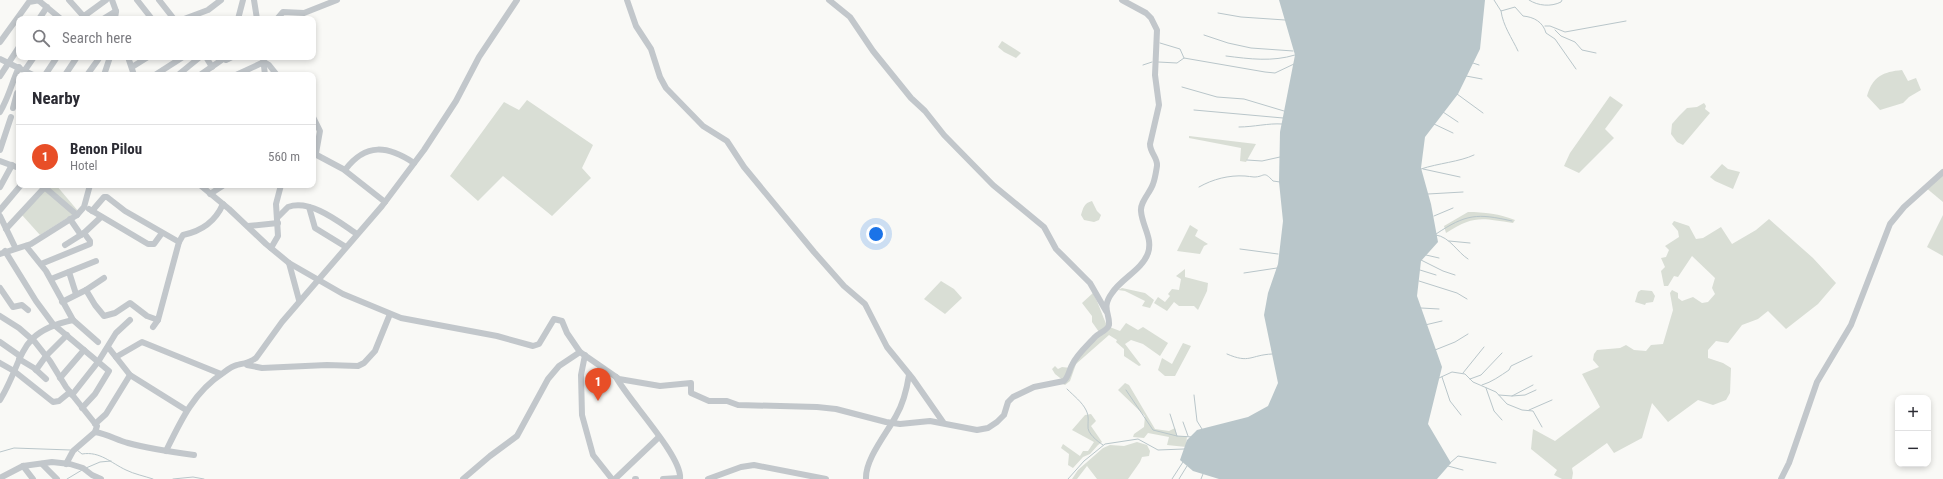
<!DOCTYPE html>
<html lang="en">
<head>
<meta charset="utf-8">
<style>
	body { margin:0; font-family:"Roboto Condensed",sans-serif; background:#f7f7f7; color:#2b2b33 }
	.controls { position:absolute; right:12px; bottom:12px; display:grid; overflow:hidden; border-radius:8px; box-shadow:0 2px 6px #0003 }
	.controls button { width:36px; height:36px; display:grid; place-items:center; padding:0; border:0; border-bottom:1px solid #e1e1e2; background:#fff; color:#2b2b33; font:20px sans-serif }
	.you { position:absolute; left:876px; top:234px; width:14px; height:14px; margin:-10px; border:3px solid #fff; border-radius:50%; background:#1a73e8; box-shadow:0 0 0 6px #1a73e833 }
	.badge { display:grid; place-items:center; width:26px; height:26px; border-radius:50%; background:#e84e27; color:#fff; font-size:13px; font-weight:700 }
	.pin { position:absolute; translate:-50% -33px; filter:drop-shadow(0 1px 2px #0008) }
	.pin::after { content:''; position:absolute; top:21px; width:14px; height:12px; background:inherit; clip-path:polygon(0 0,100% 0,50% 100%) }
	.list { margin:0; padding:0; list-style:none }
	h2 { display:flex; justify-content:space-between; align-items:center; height:52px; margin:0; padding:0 16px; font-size:17px }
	h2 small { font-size:13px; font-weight:400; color:#7c7c81 }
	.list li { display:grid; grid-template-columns:26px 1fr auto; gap:12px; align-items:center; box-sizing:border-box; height:64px; padding:0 16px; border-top:1px solid #e1e1e2 }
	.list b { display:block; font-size:15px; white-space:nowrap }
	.list p { margin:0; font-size:13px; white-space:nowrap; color:#7c7c81 }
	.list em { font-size:13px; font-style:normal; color:#7c7c81 }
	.icon { flex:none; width:22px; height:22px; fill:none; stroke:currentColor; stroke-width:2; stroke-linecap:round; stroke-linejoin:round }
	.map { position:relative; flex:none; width:1943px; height:479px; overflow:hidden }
	.search { position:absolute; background:#fff; box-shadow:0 2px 6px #0003; left:16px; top:16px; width:300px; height:44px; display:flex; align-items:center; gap:10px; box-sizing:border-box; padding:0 14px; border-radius:8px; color:#7c7c81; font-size:15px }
	.panel { position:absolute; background:#fff; box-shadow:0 2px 6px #0003; left:16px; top:72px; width:300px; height:116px; border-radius:8px }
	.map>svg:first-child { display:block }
	.green { fill:#d9ded5 }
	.water { fill:#b9c6ca }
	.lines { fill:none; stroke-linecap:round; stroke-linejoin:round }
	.stream { stroke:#b9c6ca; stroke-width:1 }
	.minor { stroke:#c2c7cb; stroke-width:6 }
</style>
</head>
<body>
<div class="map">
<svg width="1943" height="479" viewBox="0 0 1943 479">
	<rect width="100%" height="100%" fill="#f9f9f6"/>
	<g class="green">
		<path d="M1002 41 1021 53 1016 58 1004 52 998 47Z"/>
		<path d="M1902 70 1908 81 1916 78 1921 90 1909 97 1903 103 1880 110 1867 96C1873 76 1883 72 1902 70Z"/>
		<path d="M1610 96 1623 105 1605 129 1614 138 1579 173 1564 166 1570 153Z"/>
		<path d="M527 100 593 145 582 168 591 178 552 216 503 176 478 201 450 176 504 102 519 110Z"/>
		<path d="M1704 103 1706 106 1705 109 1710 113 1683 145 1677 142 1671 134 1672 124 1679 116 1687 108 1697 107Z"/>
		<path d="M1189 136 1256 144 1246 162 1240 161 1241 148 1189 138Z"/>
		<path d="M1722 164 1728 169 1740 172 1733 189 1715 181 1710 177Z"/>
		<path d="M1943 172V202L1925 187Z"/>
		<path d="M49 185H56L78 211 40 235 22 215Z"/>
		<path d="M1092 201 1097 211 1101 215 1099 220 1094 222 1084 220 1081 215C1083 208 1084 203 1092 201Z"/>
		<path d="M1468 212C1484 212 1500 214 1515 220L1513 223C1481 218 1474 215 1446 233L1444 226Z"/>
		<path d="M1943 215V256L1927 247Z"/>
		<path d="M1769 219 1813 258 1836 283 1818 304 1786 329 1768 311 1758 319 1742 325 1728 343 1716 341 1708 350V358L1723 363 1731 368 1730 393 1726 400 1713 405 1698 400 1668 422 1652 403 1642 438 1614 453 1607 443 1572 468 1573 473 1572 479H1562L1554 475 1557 470 1531 449 1533 429 1555 441 1600 407 1582 374 1599 367 1593 360 1594 354 1597 350 1620 348 1626 345 1634 350 1646 351 1651 345 1663 344 1673 310 1670 293 1672 290 1678 293V298L1682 301 1693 297 1702 303 1708 302 1715 294 1712 288 1715 278 1692 256 1678 277 1674 276 1668 286H1664L1661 271 1665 267 1661 258 1666 257 1669 250 1665 246 1679 237 1678 231 1672 224 1674 221 1689 226 1696 239 1703 238 1721 227 1732 244 1756 230Z"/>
		<path d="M1190 225 1198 230 1195 236 1208 244 1204 246 1200 254 1177 251Z"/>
		<path d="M1185 269V277L1208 283 1207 291 1198 310 1194 306H1179L1174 302 1167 311 1154 303 1158 297 1165 302 1170 296 1168 294 1172 289 1179 290 1181 279 1176 276Z"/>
		<path d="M941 281 954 289 962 298 945 314 924 299Z"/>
		<path d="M1122 288 1145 293 1154 300 1150 308 1142 306 1145 301 1125 291 1118 290Z"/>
		<path d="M1641 290 1652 291 1655 296 1653 302 1646 303 1645 305 1635 302 1638 292Z"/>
		<path d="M1093 293C1099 304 1102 315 1107 326L1120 331 1126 323 1138 330 1143 327 1168 343 1160 356 1143 344 1131 340 1125 344 1141 365 1139 366 1124 356V349L1116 342 1117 340 1109 335 1076 364 1070 381 1065 385 1061 383 1064 381 1055 374 1052 369 1055 366 1058 369 1062 367 1071 368 1099 332 1092 322V316L1082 303Z"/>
		<path d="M1183 343 1191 346 1175 376H1165L1158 370 1162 358 1172 364Z"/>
		<path d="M1125 383 1129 385 1155 429 1169 431 1175 428 1177 436H1187L1186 447 1167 445 1169 437 1148 433 1144 438 1133 437 1134 434 1144 427 1145 416 1118 390Z"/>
		<path d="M1091 414 1096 421 1091 426 1102 442 1098 445 1090 454 1083 457 1073 468 1068 465 1069 454 1061 448 1063 444 1080 456 1083 451H1088L1094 442 1072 430 1085 415Z"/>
		<path d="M1137 442 1147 445 1150 451 1149 456 1142 457 1140 462 1128 479H1097L1087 466 1077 479H1072L1078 470 1103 448 1110 445 1124 446Z"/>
	</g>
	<path class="water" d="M1279 0H1485L1480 49 1458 94 1425 137 1421 168 1431 204 1438 242 1421 261 1417 296 1442 367 1428 424 1451 463 1437 479H1219L1193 471 1180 460 1187 440 1197 430 1248 417 1268 406 1278 383 1264 315 1268 293 1278 264 1283 221 1279 182 1280 132 1295 55Z"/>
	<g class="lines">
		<g class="stream">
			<path d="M1494 0 1501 11 1515 7 1523 16C1534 17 1543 22 1546 33L1555 39 1576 69"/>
			<path d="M1529 0C1538 6 1551 7 1561 2L1562 0"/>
			<path d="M1501 11C1503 26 1512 38 1518 51"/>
			<path d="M1218 13 1241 17 1285 20"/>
			<path d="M1545 26H1550L1565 32 1626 21"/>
			<path d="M1555 30 1561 36 1575 42 1582 50 1596 53"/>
			<path d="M1204 35 1228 43 1251 48 1293 51"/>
			<path d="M1160 43 1180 49 1184 58"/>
			<path d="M1226 56C1250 59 1272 62 1295 55"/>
			<path d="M1158 62 1177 63 1184 58 1265 72 1275 73 1294 64"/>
			<path d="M1473 63 1479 65"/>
			<path d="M1143 65 1152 62"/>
			<path d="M1466 76 1482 79"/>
			<path d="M1182 87 1217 97 1244 99 1284 111"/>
			<path d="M1457 94 1483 113"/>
			<path d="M1194 110 1283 118"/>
			<path d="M1443 112 1458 122"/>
			<path d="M1434 124 1453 133"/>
			<path d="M1239 127C1254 127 1268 123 1282 124"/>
			<path d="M1247 160 1262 161 1280 157"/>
			<path d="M1421 169C1439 163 1459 162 1474 155"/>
			<path d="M1423 169 1460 177"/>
			<path d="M1199 187C1213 179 1229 175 1245 176 1248 176 1251 177 1254 177 1265 177 1263 170 1273 181L1280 182"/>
			<path d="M1428 194 1463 192"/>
			<path d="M1434 216 1453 208"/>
			<path d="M1436 234C1466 214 1477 213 1512 221"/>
			<path d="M1436 235C1450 237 1457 252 1468 259"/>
			<path d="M1449 241 1470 243"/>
			<path d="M1240 249 1278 254"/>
			<path d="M1426 255 1439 258"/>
			<path d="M1421 260 1443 271 1455 275"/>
			<path d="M1420 270 1436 275"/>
			<path d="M1244 273 1277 268"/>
			<path d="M1419 281 1457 293 1467 299"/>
			<path d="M1421 308 1439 309"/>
			<path d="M1425 325 1442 321"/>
			<path d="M1435 350 1455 342 1468 334"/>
			<path d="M1227 354C1250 364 1250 355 1272 354"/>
			<path d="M1463 373 1484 347"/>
			<path d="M1442 377 1450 401 1461 415"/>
			<path d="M1439 378 1452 372 1465 374 1473 382 1496 392 1507 404 1522 410 1533 411 1542 427"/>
			<path d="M1470 379 1481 375 1502 353"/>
			<path d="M1482 385C1492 382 1500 376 1509 370L1511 366 1532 356"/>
			<path d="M1486 388 1494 411 1502 420"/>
			<path d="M1067 389C1074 396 1082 402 1086 410 1089 416 1088 420 1088 426 1087 433 1097 441 1103 445"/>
			<path d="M1126 390 1153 430 1177 436 1192 437"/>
			<path d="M1194 395 1197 421 1202 429"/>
			<path d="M1499 395 1512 396 1533 385"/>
			<path d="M1512 396 1525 395 1536 390"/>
			<path d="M1529 410 1552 400"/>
			<path d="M1170 414 1177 436"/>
			<path d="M1183 422 1188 436"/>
			<path d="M77 450 82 454C100 451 111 463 126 470 134 474 144 476 153 479"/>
			<path d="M0 452 14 448 70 450"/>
			<path d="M1450 463 1458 456 1496 463"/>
			<path d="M1448 466 1463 470"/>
			<path d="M86 468 100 462 111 461"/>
			<path d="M67 479 82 470"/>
			<path d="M173 479 193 477 204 479"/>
			<path d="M1068 479 1084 461 1105 444 1138 439 1158 450 1184 449"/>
			<path d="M1172 479 1183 462"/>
			<path d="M1179 479 1187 466"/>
			<path d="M1201 479 1203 474"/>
		</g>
		<g class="minor">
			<path d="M38 0 61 19"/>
			<path d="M69 0 86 19"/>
			<path d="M112 0 116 11 115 19"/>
			<path d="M137 0 152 19"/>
			<path d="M159 0 174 19"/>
			<path d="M254 0 257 19"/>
			<path d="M627 0 636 26 651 49 660 77 666 88 703 126 727 141 744 167 814 252 844 286 865 304 887 347 913 379 943 422"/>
			<path d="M829 0 850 17 873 51 911 98 925 111 944 135 993 185 1044 227 1056 249 1090 283 1106 311"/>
			<path d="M39 19 47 7"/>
			<path d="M80 19 106 0"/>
			<path d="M103 19 116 11"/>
			<path d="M184 19 208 10 221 0"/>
			<path d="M238 19 243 0"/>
			<path d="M277 19 283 12 304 13 337 0"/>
			<path d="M0 42 29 2 40 0"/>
			<path d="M128 57 134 75"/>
			<path d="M206 57 212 67"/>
			<path d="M222 57 226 60 232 57"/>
			<path d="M263 57 265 75"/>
			<path d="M0 59 33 75"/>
			<path d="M132 67 148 57"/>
			<path d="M25 70 34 57"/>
			<path d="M45 75 57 57"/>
			<path d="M65 75 77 57"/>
			<path d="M87 75 100 57"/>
			<path d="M104 75 110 57"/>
			<path d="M155 75 183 57"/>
			<path d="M178 75 200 57"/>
			<path d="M200 75 223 59"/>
			<path d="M236 75 264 62 269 65 277 75"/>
			<path d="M0 76 19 47"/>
			<path d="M13 108 17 93"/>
			<path d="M0 112C9 97 12 82 19 67"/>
			<path d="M313 117 320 131 316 153"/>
			<path d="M0 150 11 117"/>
			<path d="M313 153 343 169 385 202"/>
			<path d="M0 161 19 168"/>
			<path d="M345 170C366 142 388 146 414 163"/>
			<path d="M42 185 77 215"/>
			<path d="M200 185 229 209 266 244 289 263 343 294 401 318 497 336 533 346 539 344 554 319 562 321 567 333 580 352"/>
			<path d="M0 187 12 165"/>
			<path d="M210 194 224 185"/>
			<path d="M309 207 315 228 346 247"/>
			<path d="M89 209 148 244H154L162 233"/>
			<path d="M0 210 21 185"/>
			<path d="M92 211 104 197H107L125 211 179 242 158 320 153 327"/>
			<path d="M0 216 15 247"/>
			<path d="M278 217 288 207C311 199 339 222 357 234"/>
			<path d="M70 219 81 235"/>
			<path d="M248 226 278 223"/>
			<path d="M6 229 44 188"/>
			<path d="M179 242 183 235C202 231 215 222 223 204"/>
			<path d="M65 245 84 233 101 217"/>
			<path d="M26 246 46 271 73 320"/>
			<path d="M271 248 278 236 276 204 281 185"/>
			<path d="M5 251 36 301 53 324 109 371 95 394 82 408"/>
			<path d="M0 254 31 244 77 215 84 207 90 185"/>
			<path d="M289 263 299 300"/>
			<path d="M41 264 90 244V241L84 233"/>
			<path d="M69 272 76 294"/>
			<path d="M51 279 96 261"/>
			<path d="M0 288 13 307 22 305 28 310"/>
			<path d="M86 290 95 305 104 316 115 313 130 303 147 316 158 320"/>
			<path d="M62 302 86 290 104 278"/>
			<path d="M0 316 19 328 35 342 50 361 66 387 97 426 95 432 73 451 66 464"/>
			<path d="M0 342 20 356"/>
			<path d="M108 347 130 375 186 410"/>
			<path d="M585 355 581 375 582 415 593 455 612 479"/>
			<path d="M116 357 142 342 221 374"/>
			<path d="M19 359 34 368 46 379"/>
			<path d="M0 363 14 371 53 402 59 401 70 392"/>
			<path d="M247 365 262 368 327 365 358 366 364 363 375 351 390 314"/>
			<path d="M36 370 46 356 67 335"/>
			<path d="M616 377C628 400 683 457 680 479"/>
			<path d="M60 378 84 350"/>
			<path d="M72 395 98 362 116 333 130 320"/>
			<path d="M0 400C25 359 16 332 73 320L98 342"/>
			<path d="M95 424 106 414 130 375"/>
			<path d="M95 432C107 434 117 440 128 443 150 449 172 452 194 455"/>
			<path d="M166 451C181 420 194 392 223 373 227 370 232 366 237 365 247 362 246 365 256 358L282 322 382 206 424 150 456 101 479 57 517 0"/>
			<path d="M42 464 57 479"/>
			<path d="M23 466 33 479"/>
			<path d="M0 478 23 466 52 462 70 464 83 468 92 475 101 479"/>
			<path d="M463 479 490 456 517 436 548 379 559 366 580 352 619 379 660 386 691 383V393L709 401H727L738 405 817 407 836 409 886 422 900 424 930 421 977 430 988 428 997 422 1004 415 1008 402 1013 397 1034 387 1064 381C1069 376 1069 370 1072 365 1077 354 1088 345 1095 337 1099 333 1108 330 1109 325 1110 313 1101 308 1112 293 1122 278 1142 270 1148 253 1153 238 1142 226 1141 211 1140 202 1150 193 1153 184 1155 179 1156 172 1157 166 1158 158 1150 153 1150 144L1159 105 1155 75 1157 30 1151 18 1146 13 1122 0"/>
			<path d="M615 479 659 437"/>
			<path d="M635 479H636"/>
			<path d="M663 479 679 478"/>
			<path d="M708 479 741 467 754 465 826 479"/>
			<path d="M866 479C865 459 887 433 896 416 903 404 907 388 909 375"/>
			<path d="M1781 479 1789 463 1817 382 1851 325 1890 224 1904 207 1943 172"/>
		</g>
	</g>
</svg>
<div class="controls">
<button>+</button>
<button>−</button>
</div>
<div class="you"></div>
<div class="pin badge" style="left:598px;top:401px">1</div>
<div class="search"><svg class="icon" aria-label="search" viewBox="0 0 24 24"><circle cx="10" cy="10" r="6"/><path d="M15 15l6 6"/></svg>Search here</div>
<section class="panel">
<h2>Nearby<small></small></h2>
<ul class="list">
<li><span class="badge">1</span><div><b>Benon Pilou</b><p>Hotel</p></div><em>560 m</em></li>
</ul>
</section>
</div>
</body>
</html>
